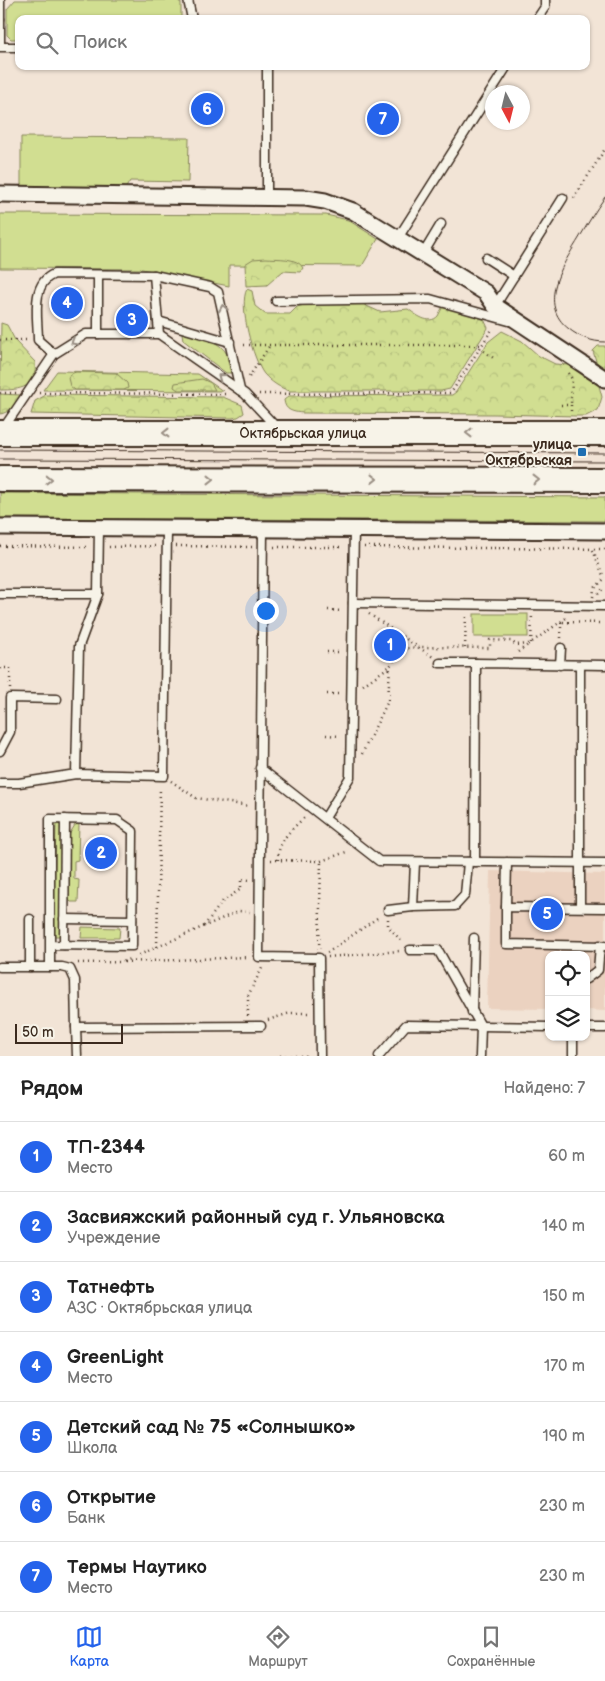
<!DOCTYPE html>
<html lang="ru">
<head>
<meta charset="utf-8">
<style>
	body { margin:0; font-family:"Balsamiq Sans",sans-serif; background:#f2f2f2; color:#222 }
	.controls { position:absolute; right:15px; bottom:15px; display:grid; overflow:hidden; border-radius:10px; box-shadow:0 1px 4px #0004 }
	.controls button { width:45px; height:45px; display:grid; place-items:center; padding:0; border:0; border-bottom:1px solid #e0e0e0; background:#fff; color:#222; font:25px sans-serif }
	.compass { position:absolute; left:485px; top:85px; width:45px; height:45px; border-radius:50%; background:#fff; box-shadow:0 1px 4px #0004; rotate:173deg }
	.scale { position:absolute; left:15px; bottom:12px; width:108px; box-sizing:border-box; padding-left:5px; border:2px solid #3b2a1e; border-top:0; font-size:14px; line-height:18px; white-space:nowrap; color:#3b2a1e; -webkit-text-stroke:4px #f7f3e8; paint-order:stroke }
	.you { position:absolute; left:265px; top:610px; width:18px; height:18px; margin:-12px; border:4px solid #fff; border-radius:50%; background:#1a73e8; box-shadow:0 0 0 8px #1a73e833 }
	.badge { display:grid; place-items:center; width:32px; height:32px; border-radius:50%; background:#2563eb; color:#fff; font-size:16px; font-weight:700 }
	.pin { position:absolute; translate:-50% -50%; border:2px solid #fff; box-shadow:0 1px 5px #0006 }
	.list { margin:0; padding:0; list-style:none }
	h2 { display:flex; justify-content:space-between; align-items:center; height:65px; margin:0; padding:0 20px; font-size:21px }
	h2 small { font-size:16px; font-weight:400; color:#767676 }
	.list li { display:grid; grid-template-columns:32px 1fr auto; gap:15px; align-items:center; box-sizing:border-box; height:70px; padding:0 20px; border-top:1px solid #e0e0e0 }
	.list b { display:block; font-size:19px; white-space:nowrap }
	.list p { margin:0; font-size:16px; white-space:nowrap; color:#767676 }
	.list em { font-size:16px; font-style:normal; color:#767676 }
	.icon { flex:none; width:28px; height:28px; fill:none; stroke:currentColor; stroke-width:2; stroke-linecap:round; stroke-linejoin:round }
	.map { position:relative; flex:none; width:605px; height:1056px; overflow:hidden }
	.search { position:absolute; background:#fff; box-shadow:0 1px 4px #0004; left:15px; right:15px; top:15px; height:55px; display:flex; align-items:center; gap:12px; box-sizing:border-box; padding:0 18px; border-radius:10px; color:#767676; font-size:19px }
	.sheet { height:555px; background:#fff }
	nav { display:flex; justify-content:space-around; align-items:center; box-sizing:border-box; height:70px; border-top:1px solid #e0e0e0; background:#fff; font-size:14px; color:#767676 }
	nav a { display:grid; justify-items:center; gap:2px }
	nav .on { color:#2563eb }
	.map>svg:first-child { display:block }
	.built { fill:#ebd2c0 }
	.green { fill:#d1de91; stroke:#868458 }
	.forest { fill:url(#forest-crowns); stroke:#868458 }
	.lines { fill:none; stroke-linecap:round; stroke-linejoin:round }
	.lane-casing { stroke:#3b2a1e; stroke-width:11 }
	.street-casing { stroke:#3b2a1e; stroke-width:19 }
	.primary-casing { stroke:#3b2a1e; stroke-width:28 }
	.path { stroke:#3b2a1e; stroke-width:2.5; stroke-dasharray:1 4; stroke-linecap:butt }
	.lane { stroke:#f7f3e8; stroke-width:8 }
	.street { stroke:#f7f3e8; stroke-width:15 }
	.primary { stroke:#f7f3e8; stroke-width:24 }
	.tram { stroke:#3b2a1e; stroke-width:1 }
	.oneway { stroke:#998e83 }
	.poi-dot { fill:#1f6fb2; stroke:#f7f3e8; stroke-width:2 }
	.labels { text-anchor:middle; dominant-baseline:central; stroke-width:4; stroke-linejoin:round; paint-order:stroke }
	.street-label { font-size:14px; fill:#3b2a1e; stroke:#f7f3e8 }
	.poi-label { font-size:14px; font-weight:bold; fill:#3b2a1e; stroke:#f7f3e8; text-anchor:end }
</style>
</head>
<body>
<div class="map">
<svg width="605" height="1056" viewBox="0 0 605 1056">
	<defs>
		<pattern id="forest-crowns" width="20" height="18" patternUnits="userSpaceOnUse" patternTransform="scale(1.25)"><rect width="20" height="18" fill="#d1de91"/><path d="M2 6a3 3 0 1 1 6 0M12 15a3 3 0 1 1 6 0" fill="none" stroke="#b4bf7d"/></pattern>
	</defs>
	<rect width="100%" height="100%" fill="#f2e4d6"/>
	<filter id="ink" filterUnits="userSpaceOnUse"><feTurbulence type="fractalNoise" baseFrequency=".02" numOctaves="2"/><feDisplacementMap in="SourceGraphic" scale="10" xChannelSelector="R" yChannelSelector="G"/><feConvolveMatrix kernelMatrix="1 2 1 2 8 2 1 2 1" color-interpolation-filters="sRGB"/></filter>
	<g filter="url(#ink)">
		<path class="built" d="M490 871 605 874V1011L586 1010V955H549V1009L487 1008Z"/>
		<g class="green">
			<path d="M15 0H177L181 3V19H19V39H11L7 35V9Z"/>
			<path d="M21 137 189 138 188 182 130 181 125 189 21 188Z"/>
			<path d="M0 214 326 215 348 220 378 239 362 266 229 265V286L142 269 0 268Z"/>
			<path d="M182 333C207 339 231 341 231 373H226L183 340Z"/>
			<path d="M57 371 198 374 223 391 43 390Z"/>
			<path d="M0 493 605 497V521L0 518Z"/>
			<rect x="474" y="614" width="54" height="23"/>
			<path d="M56 824H62L60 936H53Z"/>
			<path d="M79 824 78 860 74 861V879L79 880 78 902H71L69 900V835L75 825Z"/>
			<path d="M82 927 120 928 119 938H81Z"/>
		</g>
		<g class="forest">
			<path d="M266 258C277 259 298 257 303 268L300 272 283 271 267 285 246 286 245 264 253 259Z"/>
			<path d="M247 289 252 291 255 306 265 314H290L297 307 304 305 360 303 380 312 408 309C415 314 429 326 438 316 440 312 442 308 444 305L483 317 488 328 450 389 441 391H290C280 388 271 382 264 374 253 360 238 305 247 289Z"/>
			<path d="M1 323 7 325 16 342 35 362C38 388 20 390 0 390Z"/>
			<path d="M502 331 522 341 539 356 555 364 569 365 598 382 602 397 598 410 586 416H576L495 414 303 413C293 412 285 411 284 400L289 396 452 395 456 392 488 342Z"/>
			<path d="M598 346H605V371L596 361 593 351Z"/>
			<path d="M76 372 116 373 127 383 128 388 124 390H75L70 386 68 378 70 374Z"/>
			<path d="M202 379 211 383 215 390H178L174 387 175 383Z"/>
			<path d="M0 394 20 395C16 404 9 413 0 414Z"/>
			<path d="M46 395 223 397 242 405 244 413 238 417 232 418 31 414 35 401Z"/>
		</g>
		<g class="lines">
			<g class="lane-casing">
				<g id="lane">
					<path d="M188 0 192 19"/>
					<path d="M0 19V47H19"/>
					<path d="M0 19V0"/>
					<path d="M537 19 545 7V0"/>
					<path d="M267 198V66"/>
					<path d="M398 238 507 66"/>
					<path d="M423 254 441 224"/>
					<path d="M486 258 514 276"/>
					<path d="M98 275V334"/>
					<path d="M154 275 210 287 218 292 240 390"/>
					<path d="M276 301 430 299 509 321"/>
					<path d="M495 306 563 198"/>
					<path d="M158 321 230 342"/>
					<path d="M54 354 38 340C38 319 30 284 54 274L154 275 159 334"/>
					<path d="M3 429 54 354 86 334H159L245 394 277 428"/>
					<path d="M263 529 259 957 319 958 320 1056"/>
					<path d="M0 594H98"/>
					<path d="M353 603 605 606"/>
					<path d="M440 663H476"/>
					<path d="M560 665 561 648"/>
					<path d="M0 751 10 732V698L57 699"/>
					<path d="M260 768 379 861 605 863"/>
					<path d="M76 774 79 646 98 594 99 528"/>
					<path d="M0 783H19L76 774 164 776 167 529"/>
					<path d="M325 818 350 777 354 529"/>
					<path d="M475 862 476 663 605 665"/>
					<path d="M413 907 415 862"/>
					<path d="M506 907 507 862"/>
					<path d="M580 907V665"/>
					<path d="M605 908 506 907V944L605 946"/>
					<path d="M388 910 413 907 455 906 465 895 468 862"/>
					<path d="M30 919V967"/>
					<path d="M64 919 132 920"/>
					<path d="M64 945 65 819"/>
					<path d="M410 950H438L481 1026 480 1056"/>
					<path d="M0 967H62L70 969 75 980 76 1027 261 1026"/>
					<path d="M50 967V819L117 820 133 831 132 946 50 945"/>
					<path d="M586 979 598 970 600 945"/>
					<path d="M472 1012 474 938"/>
					<path d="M76 1027 77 1056"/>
					<path d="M586 1028H605"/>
					<path d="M379 1056 406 1025 549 1027"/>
					<path d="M573 1056V1037"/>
				</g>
			</g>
			<g class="street-casing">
				<g id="street">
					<path d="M0 194 306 198 325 201 353 211 486 293 495 306 605 379"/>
					<path d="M0 527 605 531"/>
				</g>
			</g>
			<g class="primary-casing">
				<g id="primary">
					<path d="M0 433H605"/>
					<path d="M0 479 605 480"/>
				</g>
			</g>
			<g class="path">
				<path d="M574 198 605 149"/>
				<path d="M0 340H27"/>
				<path d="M244 345H482"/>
				<path d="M480 348 496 360"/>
				<path d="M568 373 572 379 571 405"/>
				<path d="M249 377 270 345"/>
				<path d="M0 393H16"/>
				<path d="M39 393 226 394"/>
				<path d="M259 394 451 393 493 328"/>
				<path d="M561 405H571V415"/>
				<path d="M0 546 88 547"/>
				<path d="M176 546 253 547"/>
				<path d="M109 547 156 546"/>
				<path d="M274 547H343"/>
				<path d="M364 547 605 549"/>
				<path d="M593 550 604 578"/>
				<path d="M598 594 605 587"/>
				<path d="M593 597 594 589 605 578"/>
				<path d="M328 610 342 611"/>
				<path d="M369 614 433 657"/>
				<path d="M563 622 602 623"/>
				<path d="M561 638V622"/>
				<path d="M531 643 532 614"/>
				<path d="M465 648 466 614"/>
				<path d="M327 652H341"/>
				<path d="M518 652 528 645"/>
				<path d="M0 668H10V689"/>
				<path d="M363 685 390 666"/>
				<path d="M327 694H340"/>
				<path d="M326 735 340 736"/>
				<path d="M362 754 388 701 390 666 403 649 419 647 490 648V640L511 641 516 645 529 644 569 616"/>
				<path d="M171 781 196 798 250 806"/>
				<path d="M271 860 321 861 349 851"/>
				<path d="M278 860C278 840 291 830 305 817"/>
				<path d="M388 919V926L403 943"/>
				<path d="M204 926 223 901 241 889V879L249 880"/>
				<path d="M157 947 160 787"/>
				<path d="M319 949 321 861"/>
				<path d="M327 953 380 916"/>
				<path d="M139 955 239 911 250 912"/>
				<path d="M328 957 400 951"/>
				<path d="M124 962 248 957"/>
				<path d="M78 963 122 962 132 958"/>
				<path d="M248 1016V996L262 968"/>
				<path d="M268 1020 290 1013H309"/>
				<path d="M275 1056H309"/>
			</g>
			<use href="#lane" class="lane"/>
			<use href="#street" class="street"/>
			<use href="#primary" class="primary"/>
			<g class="tram">
				<path d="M605 197C595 211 587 225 578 240 562 266 537 304 569 329 579 337 592 342 605 342"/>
				<path d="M0 450 605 453"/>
				<path d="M0 459 605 461"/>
			</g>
		</g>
		<defs><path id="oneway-chevron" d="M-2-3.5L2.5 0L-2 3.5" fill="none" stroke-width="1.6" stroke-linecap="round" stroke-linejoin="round" transform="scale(1.25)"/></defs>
		<g class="oneway">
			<use href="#oneway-chevron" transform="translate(223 308) rotate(-101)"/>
			<use href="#oneway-chevron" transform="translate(74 342) rotate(149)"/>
			<use href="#oneway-chevron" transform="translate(221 377) rotate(-144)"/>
			<use href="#oneway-chevron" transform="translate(166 433) rotate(-180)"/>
			<use href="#oneway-chevron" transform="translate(469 433) rotate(-180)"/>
			<use href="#oneway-chevron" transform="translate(49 479)"/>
			<use href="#oneway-chevron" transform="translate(211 479)"/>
			<use href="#oneway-chevron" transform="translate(374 479)"/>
			<use href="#oneway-chevron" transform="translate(536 480)"/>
		</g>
	</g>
	<rect class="poi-dot" x="577" y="447" width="10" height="10" rx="2.5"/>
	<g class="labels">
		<g class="street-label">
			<text x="303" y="433">Октябрьская улица</text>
		</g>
		<g class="poi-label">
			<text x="572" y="444">улица<tspan x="572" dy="16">Октябрьская</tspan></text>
		</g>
	</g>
</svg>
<div class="controls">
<button><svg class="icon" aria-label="locate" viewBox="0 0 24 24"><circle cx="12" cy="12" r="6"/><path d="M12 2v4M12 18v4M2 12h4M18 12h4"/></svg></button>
<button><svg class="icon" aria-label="layers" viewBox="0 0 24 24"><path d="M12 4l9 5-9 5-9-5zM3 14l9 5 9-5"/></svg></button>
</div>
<svg class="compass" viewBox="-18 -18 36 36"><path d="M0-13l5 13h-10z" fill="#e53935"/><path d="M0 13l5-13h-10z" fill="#767676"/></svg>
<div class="scale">50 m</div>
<div class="you"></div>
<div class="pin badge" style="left:390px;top:645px">1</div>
<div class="pin badge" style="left:101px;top:853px">2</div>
<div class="pin badge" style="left:132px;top:320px">3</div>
<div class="pin badge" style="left:67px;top:303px">4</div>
<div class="pin badge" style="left:547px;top:914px">5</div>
<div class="pin badge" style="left:207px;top:109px">6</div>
<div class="pin badge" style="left:383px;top:119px">7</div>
<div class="search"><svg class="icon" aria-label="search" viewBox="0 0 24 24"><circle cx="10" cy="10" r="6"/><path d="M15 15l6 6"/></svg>Поиск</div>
</div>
<section class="sheet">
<h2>Рядом<small>Найдено: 7</small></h2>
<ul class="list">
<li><span class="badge">1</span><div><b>ТП-2344</b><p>Место</p></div><em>60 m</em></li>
<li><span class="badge">2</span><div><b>Засвияжский районный суд г. Ульяновска</b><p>Учреждение</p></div><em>140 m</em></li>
<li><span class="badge">3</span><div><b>Татнефть</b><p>АЗС · Октябрьская улица</p></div><em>150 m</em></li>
<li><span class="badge">4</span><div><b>GreenLight</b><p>Место</p></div><em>170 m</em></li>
<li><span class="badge">5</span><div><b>Детский сад № 75 «Солнышко»</b><p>Школа</p></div><em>190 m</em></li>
<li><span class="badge">6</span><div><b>Открытие</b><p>Банк</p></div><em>230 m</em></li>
<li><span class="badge">7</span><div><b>Термы Наутико</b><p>Место</p></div><em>230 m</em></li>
</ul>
</section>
<nav>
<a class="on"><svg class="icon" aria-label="map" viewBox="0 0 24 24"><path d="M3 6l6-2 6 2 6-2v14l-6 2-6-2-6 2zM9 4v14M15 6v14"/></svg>Карта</a>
<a><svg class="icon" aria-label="directions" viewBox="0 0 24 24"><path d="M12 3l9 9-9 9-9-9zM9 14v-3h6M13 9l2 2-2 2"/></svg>Маршрут</a>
<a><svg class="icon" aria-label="saved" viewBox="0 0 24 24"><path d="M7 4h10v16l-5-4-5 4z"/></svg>Сохранённые</a>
</nav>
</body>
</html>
